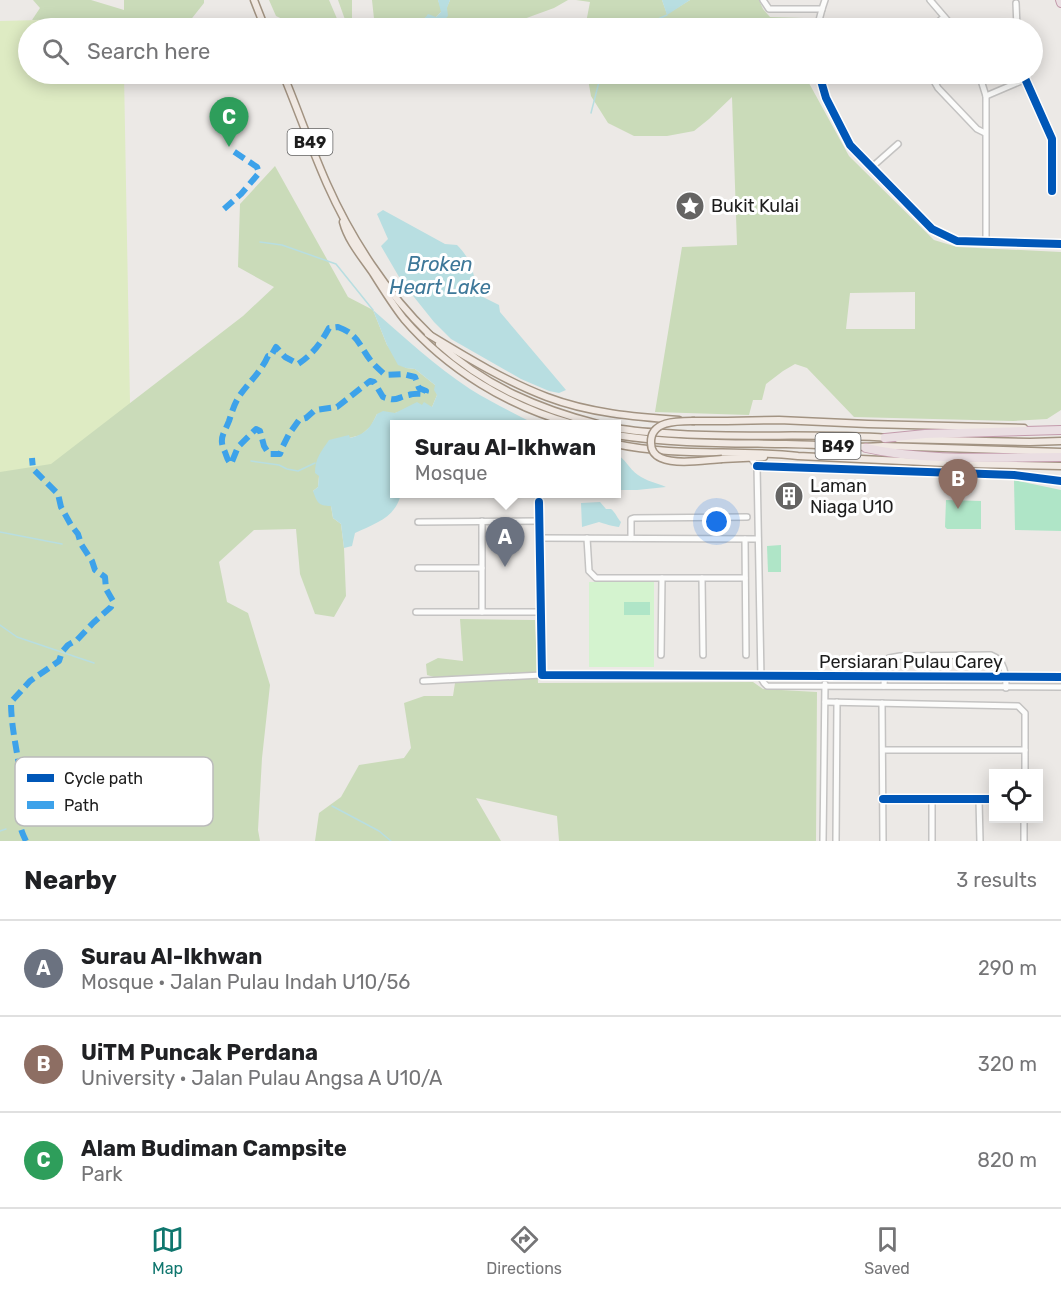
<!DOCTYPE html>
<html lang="en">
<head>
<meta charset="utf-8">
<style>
	body { margin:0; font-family:Rubik,sans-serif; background:#f6f6f6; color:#202124 }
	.controls { position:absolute; right:18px; bottom:18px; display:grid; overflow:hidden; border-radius:0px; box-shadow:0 3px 15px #0003 }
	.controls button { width:54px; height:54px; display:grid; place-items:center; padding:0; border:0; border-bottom:2px solid #e0e0e0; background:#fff; color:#202124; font:30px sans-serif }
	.you { position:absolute; left:717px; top:522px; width:21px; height:21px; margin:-15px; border:4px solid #fff; border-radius:50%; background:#1a73e8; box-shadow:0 0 0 9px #1a73e833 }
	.badge { display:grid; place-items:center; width:39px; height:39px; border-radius:50%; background:#0f766e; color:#fff; font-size:20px; font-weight:700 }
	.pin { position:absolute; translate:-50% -50px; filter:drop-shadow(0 2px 3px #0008) }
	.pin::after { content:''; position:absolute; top:32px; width:21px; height:18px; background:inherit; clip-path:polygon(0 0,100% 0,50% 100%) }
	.popup { position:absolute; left:390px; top:420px; width:231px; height:78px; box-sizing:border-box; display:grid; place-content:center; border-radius:0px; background:#fff; filter:drop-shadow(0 2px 4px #0005); font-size:20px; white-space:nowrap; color:#757577 }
	.popup b { font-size:22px; color:#202124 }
	.popup::after { content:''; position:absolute; left:50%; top:100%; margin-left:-12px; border:12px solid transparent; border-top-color:#fff }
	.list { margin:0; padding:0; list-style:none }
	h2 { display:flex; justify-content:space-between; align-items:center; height:78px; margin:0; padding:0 24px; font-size:26px }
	h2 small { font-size:20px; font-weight:400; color:#757577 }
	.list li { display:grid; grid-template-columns:39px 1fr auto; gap:18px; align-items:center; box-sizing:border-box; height:96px; padding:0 24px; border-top:2px solid #e0e0e0 }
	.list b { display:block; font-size:22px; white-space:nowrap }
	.list p { margin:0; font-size:20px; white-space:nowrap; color:#757577 }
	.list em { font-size:20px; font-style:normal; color:#757577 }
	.icon { flex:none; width:33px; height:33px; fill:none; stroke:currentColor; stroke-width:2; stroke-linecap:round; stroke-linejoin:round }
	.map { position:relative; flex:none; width:1061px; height:841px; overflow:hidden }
	.search { position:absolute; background:#fff; box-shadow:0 3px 15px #0003; left:18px; right:18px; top:18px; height:66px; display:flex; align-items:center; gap:15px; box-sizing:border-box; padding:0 21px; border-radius:33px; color:#757577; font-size:22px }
	.sheet { height:366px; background:#fff }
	nav { display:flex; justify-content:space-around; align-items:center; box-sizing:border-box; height:84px; border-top:2px solid #e0e0e0; background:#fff; font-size:16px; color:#757577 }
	nav a { display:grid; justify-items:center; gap:3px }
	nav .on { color:#0f766e }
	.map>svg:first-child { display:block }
	.grass { fill:#deebc3 }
	.forest { fill:#cadbb9; fill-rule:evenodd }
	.park { fill:#d4f3cf }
	.pitch { fill:#afe5c7 }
	.water { fill:#b8dee1 }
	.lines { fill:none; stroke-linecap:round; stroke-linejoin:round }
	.stream { stroke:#b8dee1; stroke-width:1.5 }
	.minor-casing { stroke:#c4c3c2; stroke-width:8 }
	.major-casing { stroke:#a29382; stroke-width:9 }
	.highway-casing { stroke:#c39bac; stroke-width:10 }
	.minor { stroke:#fcfcfb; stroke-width:5 }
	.major { stroke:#f1e9e3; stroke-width:6 }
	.highway { stroke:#eadee2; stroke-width:8 }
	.major-bridge-casing { stroke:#a29382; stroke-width:9; stroke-linecap:butt }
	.major-bridge { stroke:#f1e9e3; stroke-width:6 }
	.quiet { stroke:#3da2ea; stroke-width:6; stroke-dasharray:12 6; stroke-linecap:butt }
	.cycleway-casing { stroke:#fff; stroke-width:11 }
	.cycleway { stroke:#0057b8; stroke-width:8 }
	.labels { text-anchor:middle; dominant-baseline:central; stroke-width:6; stroke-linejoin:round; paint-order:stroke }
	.shield { fill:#fff; stroke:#616161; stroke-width:1.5 }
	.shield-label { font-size:16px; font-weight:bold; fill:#1d1d1d }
	.poi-label { font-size:18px; fill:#1d1d1d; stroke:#fff; text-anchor:start }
	.street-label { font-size:18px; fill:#1d1d1d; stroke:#fff }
	.water-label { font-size:20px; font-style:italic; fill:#3e7899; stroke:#fff }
	.key { fill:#fff; stroke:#bbb; stroke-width:1.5 }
	.key-label { font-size:16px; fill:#1d1d1d }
</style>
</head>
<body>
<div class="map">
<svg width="1061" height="841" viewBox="0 0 1061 841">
	<rect width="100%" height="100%" fill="#ece9e6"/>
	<path class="grass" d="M123 18V28H28V74H124L138 841H0V21Z"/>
	<g class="forest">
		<path d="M33 0H91L124 10V0H204V3L185 27 179 28H133L122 18 32 20 40 8Z"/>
		<path d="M269 0H329L341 28H301L276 16Z"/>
		<path d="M338 0H352V28H348Z"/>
		<path d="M372 0H438L442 11 436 17 439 25 450 0H568L554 8 499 28H375Z"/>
		<path d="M576 0H662L667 14 690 0H759L763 9 770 17 804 18 803 28H585L590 2Z"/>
		<path d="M587 74H804L849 156 934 240 957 247 1061 252V410L1047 419 1013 421 854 417 807 368 795 364 783 371 766 384 762 400H753L749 415 655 412 682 247 737 245 732 97 709 119 694 131 667 136H634L608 123 591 96ZM915 292V329H846L850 293Z"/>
		<path d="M275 166 348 297 373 310 387 345 406 368 415 369 435 385 437 395 432 407 422 405 395 413 377 414 371 426 361 435 349 438 319 476 318 487 313 491 331 506 333 518 341 524 344 548 346 596 334 617 315 614 300 574 296 529 254 530 219 562 227 602 248 613 270 685 262 758 258 830 260 841H0V472L51 464 243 316 274 287 238 267 240 204Z"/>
		<path d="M460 619 535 620 538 683 753 682 763 689 817 692 816 841H559L557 816 476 798 501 841H315L319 813 341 797 359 765 404 758 411 748 404 703 424 696H453L455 683 427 675 426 664 438 658 463 661Z"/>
	</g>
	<rect class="park" x="589" y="582" width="65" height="85"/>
	<g class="pitch">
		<path d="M1014 480 1061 490V531L1015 530Z"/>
		<path d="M946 500 981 501V529H947L945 527Z"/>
		<path d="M781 545V572H768L767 546Z"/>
		<rect x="624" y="602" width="26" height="13"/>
	</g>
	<g class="water">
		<path d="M438 0H450L447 8 448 16 439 25 425 18 428 14 436 17 441 12Z"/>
		<path d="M662 0H690L667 15Z"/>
		<path d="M383 210 445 244 457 245C472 260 474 273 477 294L499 305 500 312 566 390 559 393 549 391 521 379 451 339 434 322 402 282 381 246 388 239 377 214Z"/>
		<path d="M373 310C404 337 435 366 470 389 491 402 513 413 535 424H394V494H401C395 518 376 523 355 533L352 546 344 548 341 524 333 518 331 506C318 506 317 502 313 491L318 487 319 476 315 473C315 458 321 452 329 440L349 435 350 438C366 434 370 428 377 414L383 411 395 413 417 402 422 405 424 402 432 407 437 395 434 390 435 385 415 369 406 368 398 365 387 345Z"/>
		<path d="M616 454C625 458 629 469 638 475 646 481 657 483 666 487L637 490H616Z"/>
		<path d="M600 502 606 509H611C616 513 617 518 621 522L619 527C615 527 602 523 599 522L582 527 581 503Z"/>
	</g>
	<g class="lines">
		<g class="stream">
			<path d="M409 28 426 18"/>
			<path d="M638 28 667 15"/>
			<path d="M591 113 601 74"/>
			<path d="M260 242 282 245 336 264 373 310"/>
			<path d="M251 461 279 465 287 469 298 471 315 463"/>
			<path d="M0 532 62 544"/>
			<path d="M0 625 17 637 94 663"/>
			<path d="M332 806 379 831 391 841"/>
			<path d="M0 831 6 829"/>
		</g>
		<g class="minor-casing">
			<g id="minor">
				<path d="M763 0 769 9H822"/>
				<path d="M930 0 954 28"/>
				<path d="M1016 3 1017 28"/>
				<path d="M817 28 822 9 825 0"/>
				<path d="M931 28 944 17"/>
				<path d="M819 74 826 98 850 145 932 229 957 241 1061 244"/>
				<path d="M930 74 938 88 977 129 985 133"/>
				<path d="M979 74 986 96V242"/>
				<path d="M1023 74 1052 139V191"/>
				<path d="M986 96 1026 79"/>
				<path d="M872 167 898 144"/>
				<path d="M750 457 757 466 761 678 764 683 767 686 1061 687"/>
				<path d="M757 466 1014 475 1061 481"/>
				<path d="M539 502 542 675 1061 677"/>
				<path d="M482 521V612"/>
				<path d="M418 522 539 521"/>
				<path d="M540 538 758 539"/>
				<path d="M587 538 589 571 596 578H745"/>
				<path d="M631 538V519L634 518 747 517"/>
				<path d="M745 539 746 655"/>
				<path d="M418 568H482"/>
				<path d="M702 578 703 655"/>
				<path d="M416 612H541"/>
				<path d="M661 655 662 578"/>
				<path d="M423 681 542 675"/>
				<path d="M884 686 885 664 889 658 900 656 991 655C1005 660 1006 675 1006 688"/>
				<path d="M825 702 1018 706 1025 713V774"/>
				<path d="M882 703 883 841"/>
				<path d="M883 750H1025"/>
				<path d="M883 799H994"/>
				<path d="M932 799V841"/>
				<path d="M979 799 980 841"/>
				<path d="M823 841 825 684"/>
				<path d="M836 841 837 702"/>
				<path d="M1024 841V818"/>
			</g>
		</g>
		<g class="major-casing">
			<g id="major">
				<path d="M254 0 265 28"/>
				<path d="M283 74C298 110 311 148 327 184 351 238 387 294 430 335"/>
				<path d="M343 222C348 241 362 257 373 273 383 289 393 305 404 319 447 369 509 407 573 424"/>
				<path d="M428 334C466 357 505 381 547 397 589 413 635 417 679 420"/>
				<path d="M439 344C485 386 539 409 598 424"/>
				<path d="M693 421H727L779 420 868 424 1024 428"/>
				<path d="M616 428C637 432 659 433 680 434 749 438 819 433 888 438"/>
				<path d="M616 435C672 444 730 443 786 444 819 444 851 449 883 446L1061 452"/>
				<path d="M898 439 1030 442 1061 441"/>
				<path d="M616 444C675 457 738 449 798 456L966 464 1061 466"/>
				<path d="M722 459 764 457"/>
			</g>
		</g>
		<g class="highway-casing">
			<g id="highway">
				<path d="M1060 0 1061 3"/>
				<path d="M885 438 925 434 1061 430"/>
				<path d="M866 448C927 462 999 457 1061 457"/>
			</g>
		</g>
		<use href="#minor" class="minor"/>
		<use href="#major" class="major"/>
		<use href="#highway" class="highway"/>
		<g class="major-bridge-casing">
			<path id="major-bridge" d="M695 421C679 421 650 420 651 443 651 450 654 455 661 458 677 465 705 460 722 459"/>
		</g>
		<use href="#major-bridge" class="major-bridge"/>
		<g class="quiet">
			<path d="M224 209 241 194 259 173 257 167 233 151"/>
			<path d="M338 327C359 335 358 344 371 361 375 366 380 370 385 375L403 374 415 377 419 388 426 391 425 394C420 394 413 393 409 395 395 398 398 402 383 397L374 382 370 381 337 407 315 410 306 418 299 420 289 434 283 446 280 454H269L264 446 260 431 256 429 238 447 231 464C227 460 227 457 225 452 218 438 224 434 229 421 232 412 234 404 240 395 249 382 261 372 268 356H271L276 347 285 357 298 364C312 355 321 343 329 328Z"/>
			<path d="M26 841C17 823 21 823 23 805 24 799 22 792 22 786 19 758 11 730 11 702L30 681 59 661 62 652 68 645 77 640 93 623 111 607 113 601 106 589 105 577 95 570 92 561 81 544 78 534 71 525 61 507 58 494 33 469 32 458"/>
		</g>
		<g class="cycleway-casing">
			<g id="cycleway">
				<path d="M819 74 826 98 850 145 932 229 957 241 1061 244"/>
				<path d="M1023 74 1052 139V191"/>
				<path d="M757 466 1014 475 1061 481"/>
				<path d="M539 502 542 675 1061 677"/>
				<path d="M883 799H994"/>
			</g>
		</g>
		<use href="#cycleway" class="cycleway"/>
	</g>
	<defs>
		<g id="sight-disc" transform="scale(1.5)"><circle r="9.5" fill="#656463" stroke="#fff"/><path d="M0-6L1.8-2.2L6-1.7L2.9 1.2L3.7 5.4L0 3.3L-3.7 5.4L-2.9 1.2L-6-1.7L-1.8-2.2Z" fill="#fff"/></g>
		<g id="building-disc" transform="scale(1.5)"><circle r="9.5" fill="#656463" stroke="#fff"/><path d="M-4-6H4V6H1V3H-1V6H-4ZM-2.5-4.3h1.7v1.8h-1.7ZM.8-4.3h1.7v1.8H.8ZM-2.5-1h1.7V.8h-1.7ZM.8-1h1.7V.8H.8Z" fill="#fff"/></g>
	</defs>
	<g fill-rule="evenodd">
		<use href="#sight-disc" x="690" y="206"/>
		<use href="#building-disc" x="789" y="496"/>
	</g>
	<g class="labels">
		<g class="shield">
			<rect x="287.5" y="129" width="45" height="26" rx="4.5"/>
			<rect x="815.5" y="433" width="45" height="26" rx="4.5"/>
		</g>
		<g class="shield-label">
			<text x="310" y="142">B49</text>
			<text x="838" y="446">B49</text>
		</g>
		<g class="poi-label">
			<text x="711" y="206">Bukit Kulai</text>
			<text x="810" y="486">Laman<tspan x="810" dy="21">Niaga U10</tspan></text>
		</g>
		<g class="street-label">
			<text x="911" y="662">Persiaran Pulau Carey</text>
		</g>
		<g class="water-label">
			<text x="440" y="264">Broken<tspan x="440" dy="23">Heart Lake</tspan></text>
		</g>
	</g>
	<rect x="15" y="757" width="198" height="69" rx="9" class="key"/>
	<rect x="27" y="774" width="27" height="8" fill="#0057b8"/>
	<rect x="27" y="801" width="27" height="8" fill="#3da2ea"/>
	<g class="key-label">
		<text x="64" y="784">Cycle path</text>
		<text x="64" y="811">Path</text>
	</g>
</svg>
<div class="controls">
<button><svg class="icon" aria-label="locate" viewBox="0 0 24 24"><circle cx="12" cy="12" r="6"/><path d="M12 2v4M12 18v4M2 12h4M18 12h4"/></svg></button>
</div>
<div class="you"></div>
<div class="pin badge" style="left:505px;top:567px;background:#6b7280">A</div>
<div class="popup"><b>Surau Al-Ikhwan</b>Mosque</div>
<div class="pin badge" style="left:958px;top:509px;background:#8d6e63">B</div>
<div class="pin badge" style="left:229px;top:147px;background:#2e9e5b">C</div>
<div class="search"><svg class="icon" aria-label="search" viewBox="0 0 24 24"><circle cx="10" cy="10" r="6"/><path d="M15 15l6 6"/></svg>Search here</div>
</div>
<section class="sheet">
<h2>Nearby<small>3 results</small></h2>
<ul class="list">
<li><span class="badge" style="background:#6b7280">A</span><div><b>Surau Al-Ikhwan</b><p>Mosque · Jalan Pulau Indah U10/56</p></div><em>290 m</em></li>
<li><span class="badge" style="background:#8d6e63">B</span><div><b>UiTM Puncak Perdana</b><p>University · Jalan Pulau Angsa A U10/A</p></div><em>320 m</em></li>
<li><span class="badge" style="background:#2e9e5b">C</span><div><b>Alam Budiman Campsite</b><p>Park</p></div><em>820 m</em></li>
</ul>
</section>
<nav>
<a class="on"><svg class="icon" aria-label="map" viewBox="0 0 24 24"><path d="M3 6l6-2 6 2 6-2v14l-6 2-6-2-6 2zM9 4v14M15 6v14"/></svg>Map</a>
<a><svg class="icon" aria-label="directions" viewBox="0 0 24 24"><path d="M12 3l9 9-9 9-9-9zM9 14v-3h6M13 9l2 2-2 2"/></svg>Directions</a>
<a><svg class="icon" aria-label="saved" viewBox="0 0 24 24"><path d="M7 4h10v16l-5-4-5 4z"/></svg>Saved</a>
</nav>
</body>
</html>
